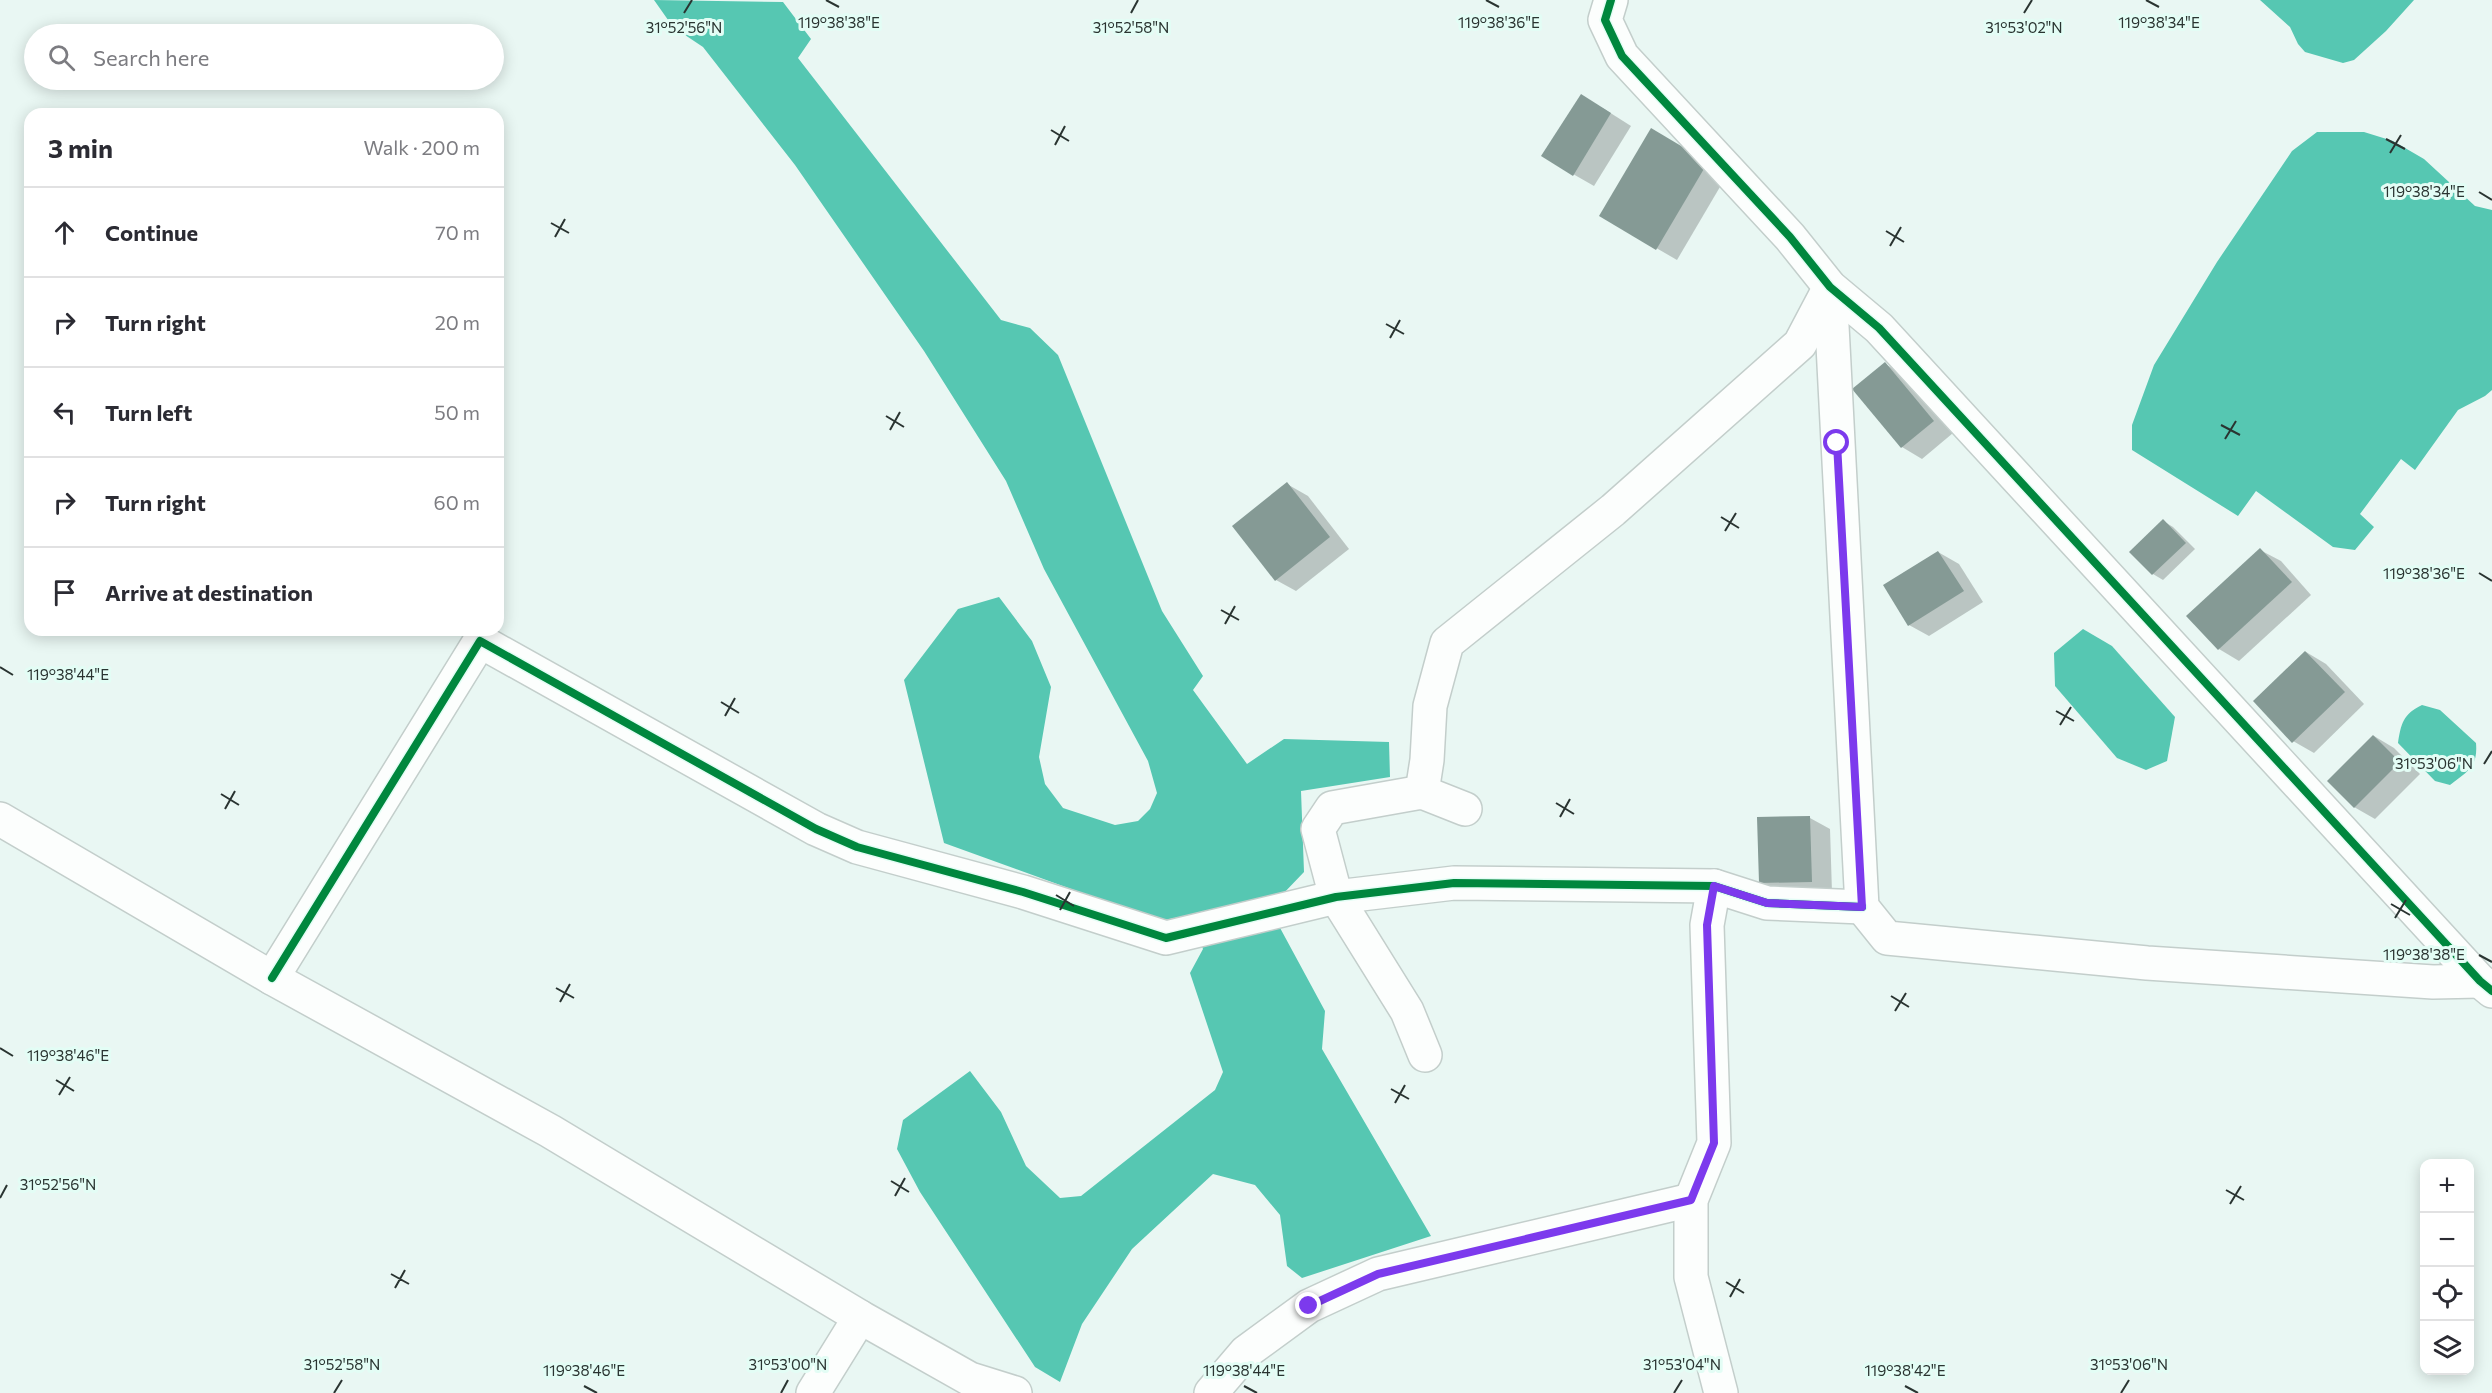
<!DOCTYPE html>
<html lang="en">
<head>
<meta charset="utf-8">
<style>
	body { margin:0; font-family:Commissioner,sans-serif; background:#f7f7f7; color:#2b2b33 }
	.controls { position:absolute; right:18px; bottom:18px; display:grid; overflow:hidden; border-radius:12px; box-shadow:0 3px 15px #0003 }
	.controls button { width:54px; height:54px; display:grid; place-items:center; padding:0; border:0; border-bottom:2px solid #e1e1e2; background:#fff; color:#2b2b33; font:30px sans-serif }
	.stop { position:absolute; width:18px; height:18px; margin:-14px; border:4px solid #7c3aed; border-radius:50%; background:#fff }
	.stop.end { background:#7c3aed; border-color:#fff; box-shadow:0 2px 6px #0008 }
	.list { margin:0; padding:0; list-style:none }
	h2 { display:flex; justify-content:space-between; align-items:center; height:78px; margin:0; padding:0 24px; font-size:26px }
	h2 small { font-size:20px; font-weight:400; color:#7c7c81 }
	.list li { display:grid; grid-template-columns:39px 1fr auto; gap:18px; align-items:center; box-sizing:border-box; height:90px; padding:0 24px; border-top:2px solid #e1e1e2 }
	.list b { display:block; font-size:22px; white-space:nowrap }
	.list em { font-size:20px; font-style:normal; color:#7c7c81 }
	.icon { flex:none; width:33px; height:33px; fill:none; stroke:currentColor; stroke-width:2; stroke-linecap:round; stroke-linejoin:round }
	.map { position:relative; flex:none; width:2492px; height:1393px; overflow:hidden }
	.search { position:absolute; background:#fff; box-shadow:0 3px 15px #0003; left:24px; top:24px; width:480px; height:66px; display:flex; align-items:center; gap:15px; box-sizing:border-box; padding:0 21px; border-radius:33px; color:#7c7c81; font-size:22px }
	.panel { position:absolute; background:#fff; box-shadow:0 3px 15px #0003; left:24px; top:108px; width:480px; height:528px; border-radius:18px }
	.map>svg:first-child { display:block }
	.water { fill:#56c7b2 }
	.shadow { fill:#0003 }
	.building { fill:#859a95 }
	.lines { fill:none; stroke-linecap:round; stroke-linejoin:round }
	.street-casing { stroke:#c3cecb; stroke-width:36 }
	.street { stroke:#fcfefd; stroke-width:33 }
	.cycleway-casing { stroke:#e3fdf5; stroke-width:11 }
	.cycleway { stroke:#00873e; stroke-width:8 }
	.route { stroke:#7c3aed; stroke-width:8 }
	.ticks { fill:none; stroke:#2a3431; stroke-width:2 }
	.ticks-label { font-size:15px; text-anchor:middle; fill:#2a3431; stroke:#e3fdf5; stroke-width:6; stroke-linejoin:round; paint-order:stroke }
</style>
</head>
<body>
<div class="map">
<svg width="2492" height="1393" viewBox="0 0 2492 1393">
	<rect width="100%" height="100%" fill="#e9f7f3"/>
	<g class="water">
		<path d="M654 0 783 2 811 39 798 58 1001 320 1030 328 1058 355 1162 611 1203 676 1193 690 1247 764 1284 739 1389 742 1390 777 1301 791 1304 872 1281 896 1279 926 1325 1011 1322 1049 1431 1236 1302 1278 1287 1266 1280 1215 1255 1185 1213 1174 1132 1249 1082 1324 1060 1382 1035 1367 920 1192 897 1149 903 1120 970 1071 1001 1112 1026 1166 1060 1198 1081 1196 1215 1090 1223 1072 1190 973 1203 949 1191 915 1159 921 944 843 904 680 958 609 999 597 1032 641 1051 687 1039 757 1045 784 1063 808 1115 825 1138 821 1150 809 1157 793 1148 761 1044 569 1006 481 924 351 795 165 703 47 673 27Z"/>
		<path d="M2260 0H2414L2386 31 2354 60 2343 63 2305 52 2298 44 2290 27Z"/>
		<path d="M2317 132H2364L2393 141 2424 159 2475 206 2492 210V390L2485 396 2458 410 2415 470 2401 459 2360 514 2374 527 2355 550 2333 547 2256 491 2238 516 2132 450V425L2154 365 2217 262 2292 151Z"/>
		<path d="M2083 629 2112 646 2175 717 2167 761 2146 770 2117 758 2055 686 2054 653Z"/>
		<path d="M2422 705 2440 710 2476 743C2478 767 2468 771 2450 785L2435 781 2398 743C2401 724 2403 714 2422 705Z"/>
	</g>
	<g class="shadow">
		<path d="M1601 107 1631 126 1594 186 1573 174Z"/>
		<path d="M1652 130 1727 175 1677 260 1601 216Z"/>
		<path d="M1885 364 1905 375 1953 433 1922 459 1902 447Z"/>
		<path d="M1287 484 1308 496 1349 549 1296 591 1276 580Z"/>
		<path d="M2163 521 2173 527 2195 549 2163 580 2153 574 2131 552Z"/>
		<path d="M2260 550 2281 561 2311 595 2239 661 2219 649Z"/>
		<path d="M1938 552 1959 564 1983 602 1929 636 1909 625Z"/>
		<path d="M2306 652 2326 664 2364 704 2314 753 2293 741Z"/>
		<path d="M2374 736 2394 748 2420 774 2375 819 2354 807Z"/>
		<path d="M1810 818 1830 829 1832 893H1781L1760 882Z"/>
	</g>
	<g class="building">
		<path d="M1581 94 1611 113 1573 176 1541 156Z"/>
		<path d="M1651 128 1708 162 1656 250 1599 216Z"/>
		<path d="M1885 362 1934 421 1901 448 1852 389Z"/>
		<path d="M1287 482 1330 537 1275 581 1232 526Z"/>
		<path d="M2163 519 2186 543 2152 575 2129 552Z"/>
		<path d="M2260 548 2292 582 2218 650 2186 616Z"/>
		<path d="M1938 551 1964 591 1908 626 1883 585Z"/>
		<path d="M2305 651 2345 692 2292 743 2253 701Z"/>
		<path d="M2373 735 2400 762 2354 808 2327 781Z"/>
		<path d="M1810 816 1812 882 1759 883 1757 817Z"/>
	</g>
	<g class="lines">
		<g class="street-casing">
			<g id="street">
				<path d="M1611 0 1605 20 1622 56 1790 237 1830 287 1879 328 2480 981 2492 991"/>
				<path d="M1830 287 1862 907 1887 938 2147 963 2433 982 2480 981"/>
				<path d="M1422 792 1427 760 1430 706 1447 643 1613 510 1800 344 1829 289"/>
				<path d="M0 819 272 978 550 1131 860 1317 970 1379 1015 1393"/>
				<path d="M1714 886 1707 925 1714 1143 1691 1200V1277L1721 1393"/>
				<path d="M272 978 480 641 816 829 857 847 1023 892 1166 938 1336 897 1454 883 1714 886 1767 903 1862 907"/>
				<path d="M1425 1055 1407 1011 1336 897 1318 829 1332 808 1422 792 1465 809"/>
				<path d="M813 1393 860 1317"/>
				<path d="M1211 1393 1246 1352 1309 1306 1378 1274 1691 1200"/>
			</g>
		</g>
		<use href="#street" class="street"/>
		<g class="cycleway-casing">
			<g id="cycleway">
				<path d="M1611 0 1605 20 1622 56 1790 237 1830 287 1879 328 2480 981 2492 991"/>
				<path d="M272 978 480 641 816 829 857 847 1023 892 1166 938 1336 897 1454 883 1714 886 1767 903 1862 907"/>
			</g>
		</g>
		<use href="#cycleway" class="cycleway"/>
	</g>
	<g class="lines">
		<path class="route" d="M1309 1306 1378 1274 1691 1200 1714 1143 1707 925 1714 886 1767 903 1862 907 1837 443"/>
	</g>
	<path class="ticks" d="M826 0 839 7M1486 0 1499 7M2146 0 2159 7M684 13 692 0M1131 13 1138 0M2024 13 2032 0M1051 130 1069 141M2386 139 2405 149M1055 145 1065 126M2390 153 2401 135M2479 192 2492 200M551 223 569 233M1886 231 1904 242M555 237 565 219M1890 246 1901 227M1386 324 1404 334M1390 338 1400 320M886 416 904 427M2221 425 2240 435M890 430 900 412M2225 439 2236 421M1721 517 1739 528M1725 531 1736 513M2479 573 2492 581M1221 610 1239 620M1225 624 1235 606M0 667 13 675M721 702 739 713M2056 711 2074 721M725 716 735 698M2060 725 2071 707M2484 764 2492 751M221 794 239 805M1556 803 1574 814M225 809 235 791M1560 817 1570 799M1056 895 1074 906M2391 904 2410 915M1060 910 1070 892M2395 918 2406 900M2479 955 2492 962M556 988 574 998M1891 996 1909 1007M560 1002 570 984M1895 1011 1906 993M0 1048 13 1056M56 1080 74 1091M1391 1089 1409 1099M59 1095 70 1077M1395 1103 1405 1085M891 1181 909 1192M2226 1190 2244 1200M895 1196 905 1178M0 1198 7 1185M2230 1204 2241 1186M391 1274 409 1284M1726 1282 1744 1293M395 1288 405 1270M1730 1297 1740 1279M584 1386 597 1393M1244 1386 1257 1393M1905 1386 1918 1393M334 1393 342 1380M781 1393 788 1380M1674 1393 1682 1380M2121 1393 2129 1380"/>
	<g class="ticks-label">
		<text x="839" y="28">119°38'38"E</text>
		<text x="1499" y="28">119°38'36"E</text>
		<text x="2159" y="28">119°38'34"E</text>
		<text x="1131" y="33">31°52'58"N</text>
		<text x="684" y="33">31°52'56"N</text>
		<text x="2024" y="33">31°53'02"N</text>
		<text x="2424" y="197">119°38'34"E</text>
		<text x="2424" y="579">119°38'36"E</text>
		<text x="68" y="680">119°38'44"E</text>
		<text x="2434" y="769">31°53'06"N</text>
		<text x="2424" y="960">119°38'38"E</text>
		<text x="68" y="1061">119°38'46"E</text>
		<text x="58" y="1190">31°52'56"N</text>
		<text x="342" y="1370">31°52'58"N</text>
		<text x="788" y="1370">31°53'00"N</text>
		<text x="1682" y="1370">31°53'04"N</text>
		<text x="2129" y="1370">31°53'06"N</text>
		<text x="584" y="1376">119°38'46"E</text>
		<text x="1244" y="1376">119°38'44"E</text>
		<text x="1905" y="1376">119°38'42"E</text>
	</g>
</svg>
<div class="controls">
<button>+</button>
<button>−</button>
<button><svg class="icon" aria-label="locate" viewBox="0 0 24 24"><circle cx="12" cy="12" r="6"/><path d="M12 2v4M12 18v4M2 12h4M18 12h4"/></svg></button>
<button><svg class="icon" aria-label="layers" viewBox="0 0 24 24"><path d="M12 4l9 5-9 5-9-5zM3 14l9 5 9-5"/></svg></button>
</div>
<div class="stop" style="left:1837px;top:443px"></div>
<div class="stop end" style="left:1309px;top:1306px"></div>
<div class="search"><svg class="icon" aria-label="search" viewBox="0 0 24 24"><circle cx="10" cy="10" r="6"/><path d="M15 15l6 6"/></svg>Search here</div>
<section class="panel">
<h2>3 min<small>Walk · 200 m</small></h2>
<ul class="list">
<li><svg class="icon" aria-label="ahead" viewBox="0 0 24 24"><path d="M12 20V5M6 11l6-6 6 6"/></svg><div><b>Continue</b></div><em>70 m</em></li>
<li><svg class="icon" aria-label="right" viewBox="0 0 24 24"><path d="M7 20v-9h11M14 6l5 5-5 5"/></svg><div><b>Turn right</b></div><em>20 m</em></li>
<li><svg class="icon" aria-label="left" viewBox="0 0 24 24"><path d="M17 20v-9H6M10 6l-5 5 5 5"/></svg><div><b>Turn left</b></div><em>50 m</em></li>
<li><svg class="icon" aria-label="right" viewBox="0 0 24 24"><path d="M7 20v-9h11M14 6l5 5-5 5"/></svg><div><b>Turn right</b></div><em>60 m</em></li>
<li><svg class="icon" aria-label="arrive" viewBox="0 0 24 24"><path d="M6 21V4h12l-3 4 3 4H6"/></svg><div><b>Arrive at destination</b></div></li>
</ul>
</section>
</div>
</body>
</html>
